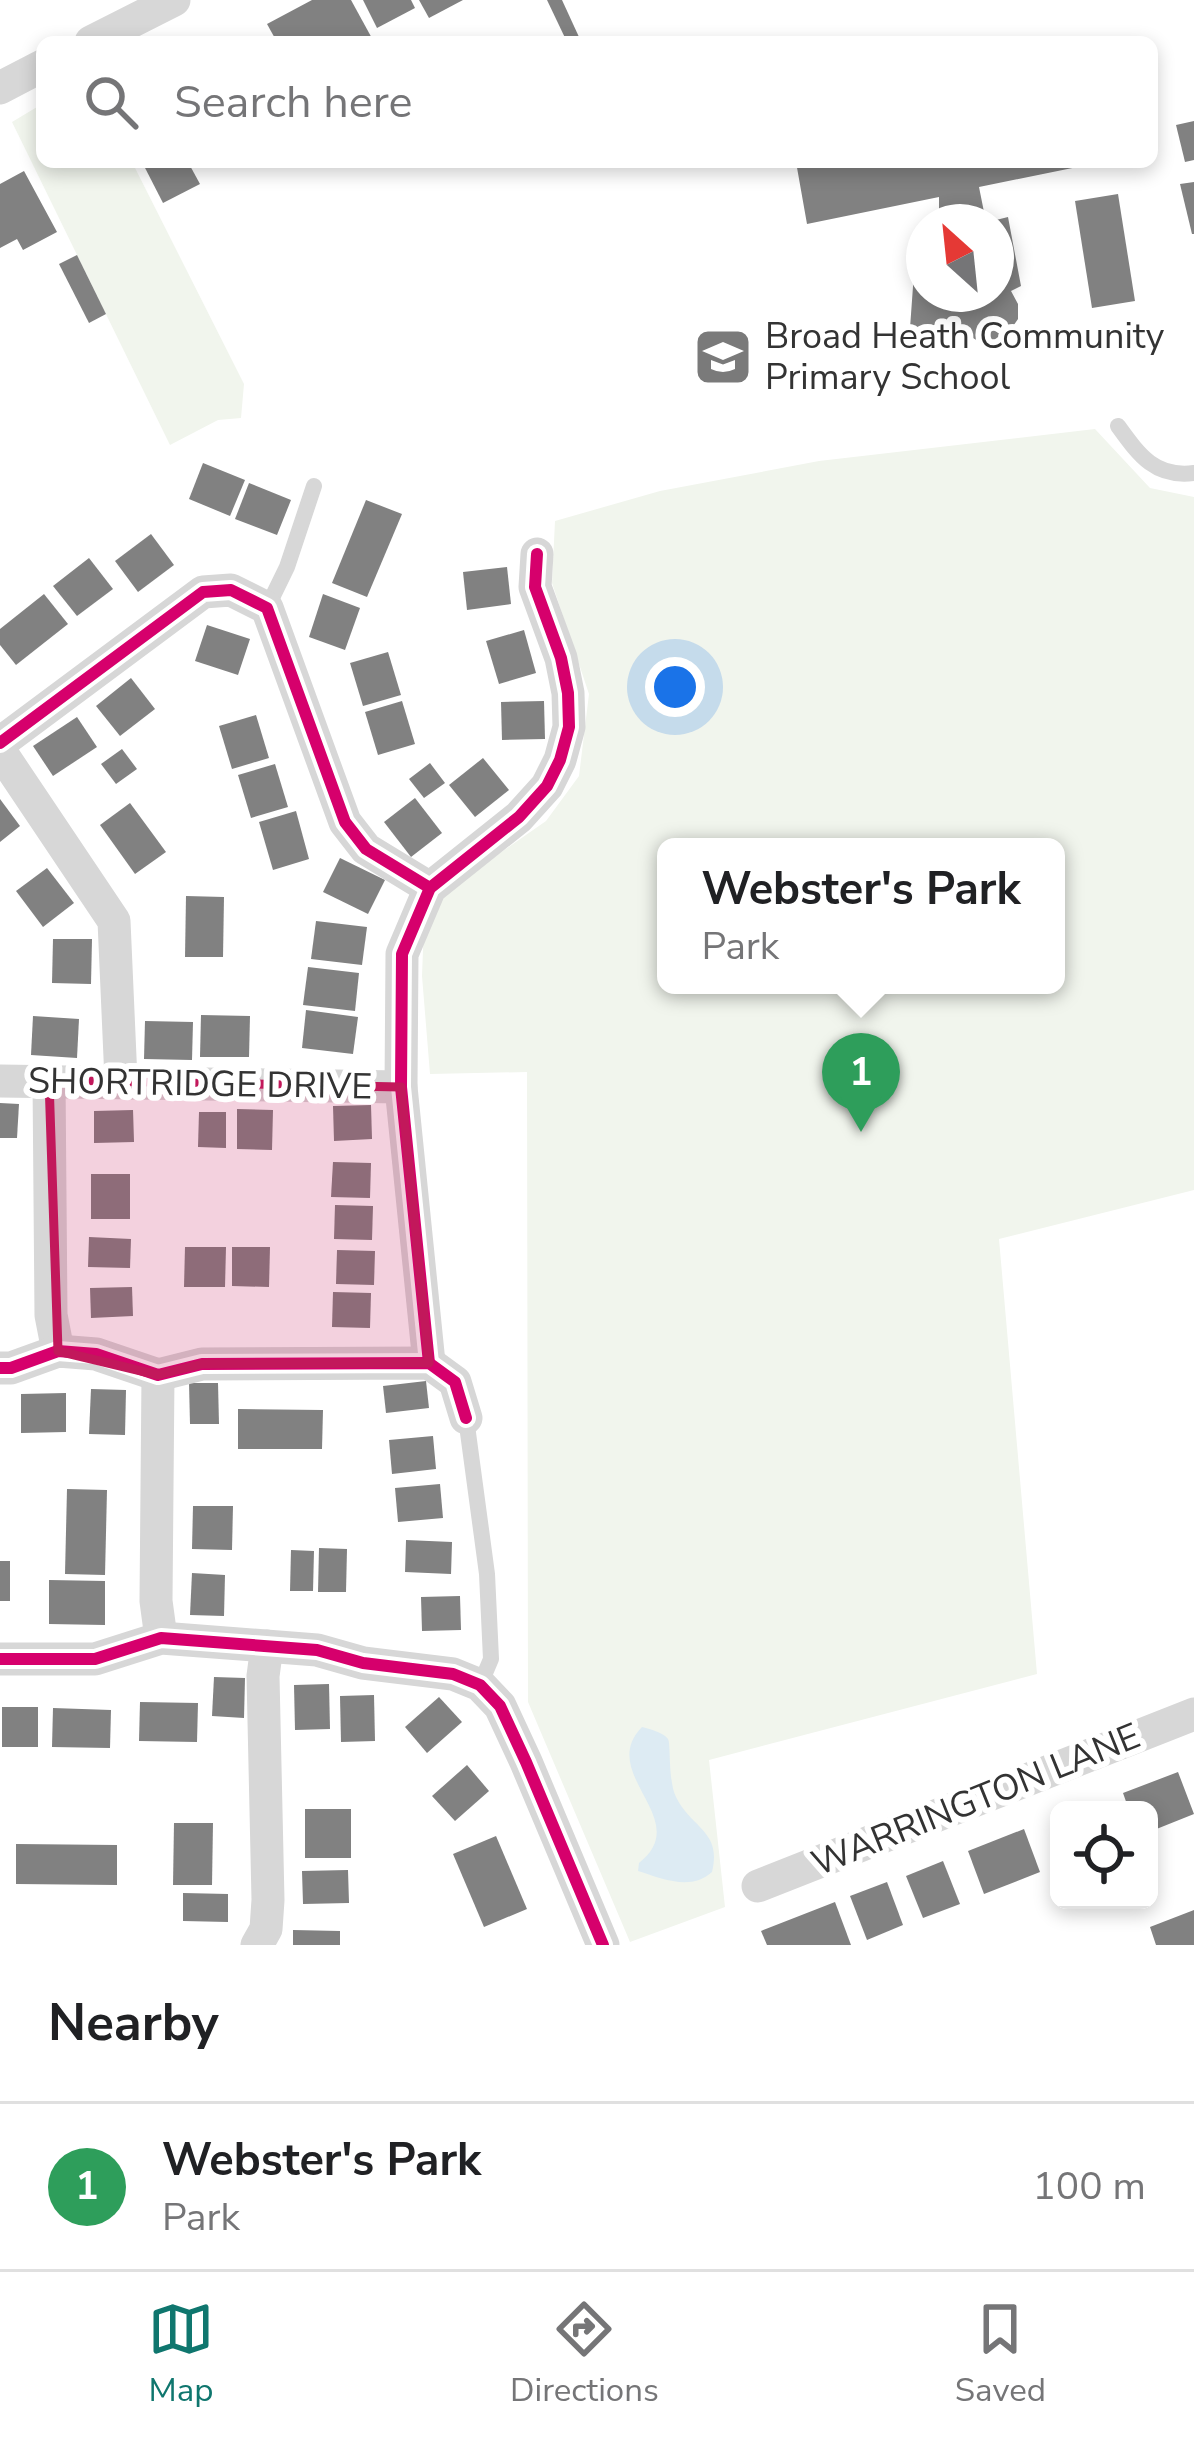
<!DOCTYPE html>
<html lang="en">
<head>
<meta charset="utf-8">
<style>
	body { margin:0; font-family:"Nunito Sans",sans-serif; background:#f6f6f6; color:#202124 }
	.controls { position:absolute; right:36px; bottom:36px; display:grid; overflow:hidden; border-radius:18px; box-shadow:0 6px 18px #0003 }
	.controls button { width:108px; height:108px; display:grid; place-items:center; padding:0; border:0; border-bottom:3px solid #e0e0e0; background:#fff; color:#202124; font:60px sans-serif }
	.compass { position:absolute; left:906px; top:204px; width:108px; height:108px; border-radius:50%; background:#fff; box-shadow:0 6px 18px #0003; rotate:333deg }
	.you { position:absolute; left:675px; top:687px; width:42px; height:42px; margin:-30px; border:9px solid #fff; border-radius:50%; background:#1a73e8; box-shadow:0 0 0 18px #1a73e833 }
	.badge { display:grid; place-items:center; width:78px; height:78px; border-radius:50%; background:#0f766e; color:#fff; font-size:39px; font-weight:700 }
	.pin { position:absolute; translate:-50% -99px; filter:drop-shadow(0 3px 6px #0008) }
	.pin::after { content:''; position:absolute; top:63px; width:42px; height:36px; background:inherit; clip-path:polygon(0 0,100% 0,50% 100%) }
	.popup { position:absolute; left:657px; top:838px; width:408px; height:156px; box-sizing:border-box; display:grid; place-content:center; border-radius:18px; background:#fff; filter:drop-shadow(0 3px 9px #0005); font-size:39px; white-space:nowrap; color:#757577 }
	.popup b { font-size:45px; color:#202124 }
	.popup::after { content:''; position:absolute; left:50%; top:100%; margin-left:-24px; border:24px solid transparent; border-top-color:#fff }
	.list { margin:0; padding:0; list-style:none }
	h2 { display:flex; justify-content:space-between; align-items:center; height:156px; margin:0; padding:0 48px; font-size:51px }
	h2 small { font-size:39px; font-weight:400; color:#757577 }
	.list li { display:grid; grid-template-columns:78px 1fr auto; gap:36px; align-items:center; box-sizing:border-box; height:168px; padding:0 48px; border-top:3px solid #e0e0e0 }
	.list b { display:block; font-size:45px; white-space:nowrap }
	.list p { margin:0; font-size:39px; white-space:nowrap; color:#757577 }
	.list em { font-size:39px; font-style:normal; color:#757577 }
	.icon { flex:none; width:66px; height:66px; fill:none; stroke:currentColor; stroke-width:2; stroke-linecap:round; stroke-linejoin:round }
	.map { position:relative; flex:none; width:1194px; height:1945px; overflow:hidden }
	.search { position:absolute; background:#fff; box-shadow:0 6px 18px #0003; left:36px; right:36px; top:36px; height:132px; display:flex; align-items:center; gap:30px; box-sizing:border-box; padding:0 42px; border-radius:18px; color:#757577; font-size:45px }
	.sheet { height:324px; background:#fff }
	nav { display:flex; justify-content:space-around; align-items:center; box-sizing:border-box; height:168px; border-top:3px solid #e0e0e0; background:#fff; font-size:33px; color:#757577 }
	nav a { display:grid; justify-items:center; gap:6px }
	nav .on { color:#0f766e }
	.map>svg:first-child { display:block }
	.green { fill:#f1f5ed; fill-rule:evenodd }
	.water { fill:#ddebf3 }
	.building { fill:#818181 }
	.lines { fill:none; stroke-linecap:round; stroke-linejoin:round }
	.lane { stroke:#d7d7d7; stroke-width:16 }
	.street { stroke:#d7d7d7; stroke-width:33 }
	.cycleway-casing { stroke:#fff; stroke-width:20 }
	.cycleway { stroke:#d6006c; stroke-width:12 }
	.marked { fill:#c2185b; fill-opacity:0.2; stroke:#c2185b; stroke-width:9; stroke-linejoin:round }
	.labels { text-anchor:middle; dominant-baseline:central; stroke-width:12; stroke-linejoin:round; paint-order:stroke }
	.poi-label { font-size:36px; fill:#333; stroke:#fff; text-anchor:start }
	.street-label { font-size:36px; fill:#333; stroke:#fff }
</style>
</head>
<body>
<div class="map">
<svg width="1194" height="1945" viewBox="0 0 1194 1945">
	<rect width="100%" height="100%" fill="#fff"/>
	<g class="green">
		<path d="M42 104V162H132L244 384 241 418 218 420 170 445 12 122Z"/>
		<path d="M1095 429 1150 488 1194 497V1190L999 1239 1037 1674 709 1760 725 1907 630 1942 528 1702 527 1072 430 1074 422 976 424 923 444 892 546 821 579 776 589 694 552 583 555 521 660 491 819 461ZM666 847H1056V985H666Z"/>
	</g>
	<path class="water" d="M642 1727C649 1729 663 1732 668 1739 671 1744 668 1781 676 1797 692 1829 722 1831 712 1872 691 1891 663 1879 638 1871L639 1863C695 1819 596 1774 642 1727Z"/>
	<g class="building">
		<path d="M312 0H351L374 42H277L267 24Z"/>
		<path d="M363 0H411L415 8 377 28Z"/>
		<path d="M419 0H463L429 18Z"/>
		<path d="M547 0H562L579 37 567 42Z"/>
		<path d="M1194 121V160L1185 162 1176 125Z"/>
		<path d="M142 162H188L200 184 163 203Z"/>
		<path d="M796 162H1092V164L979 187 986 222H939V197L807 224Z"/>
		<path d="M24 171 57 232 23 250 17 239 0 248V184Z"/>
		<path d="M1194 182V234H1192L1180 184Z"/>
		<path d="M1118 194 1135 301 1092 308 1075 201Z"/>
		<path d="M1008 217 1021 286 1011 291 1018 304V319L1007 335 994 344H983L973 338 965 326 964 338 909 342 917 231H924V294H996V220Z"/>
		<path d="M77 255 106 314 89 323 59 264Z"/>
		<path d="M203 463 245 480 230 516 189 499Z"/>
		<path d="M249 483 291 500 277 535 235 519Z"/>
		<path d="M366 500 402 514 367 597 332 583Z"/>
		<path d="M151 534 174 565 138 592 115 561Z"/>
		<path d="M89 558 113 589 77 616 53 586Z"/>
		<path d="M507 567 511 604 467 610 463 572Z"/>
		<path d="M44 594 68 624 16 665 0 645V629Z"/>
		<path d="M323 594 360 608 345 650 309 637Z"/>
		<path d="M207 625 250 639 238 675 195 661Z"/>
		<path d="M524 630 536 673 499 684 486 641Z"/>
		<path d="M388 652 401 695 363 706 350 663Z"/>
		<path d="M131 678 155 709 120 736 96 706Z"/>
		<path d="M402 701 415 744 378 755 365 712Z"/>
		<path d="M544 701 545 739 502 740 501 702Z"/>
		<path d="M256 715 269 758 232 769 219 726Z"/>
		<path d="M77 717 97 747 53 776 33 746Z"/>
		<path d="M122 749 137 769 116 784 101 764Z"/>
		<path d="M483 758 509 790 475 817 449 785Z"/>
		<path d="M430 763 445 783 424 798 409 779Z"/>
		<path d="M275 764 288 807 251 818 238 775Z"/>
		<path d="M415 798 442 833 411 857 384 822Z"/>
		<path d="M0 799 20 826 0 842Z"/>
		<path d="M130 803 166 852 135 874 100 825Z"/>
		<path d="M296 811 309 859 273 870 259 822Z"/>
		<path d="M340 858 385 880 368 914 323 892Z"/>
		<path d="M47 868 74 903 43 927 16 891Z"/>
		<path d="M186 896 224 897 223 957H185Z"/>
		<path d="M316 921 367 927 362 965 311 959Z"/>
		<path d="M53 939H92L91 984 52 983Z"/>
		<path d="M308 967 359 973 355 1011 303 1005Z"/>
		<path d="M306 1010 358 1017 353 1054 302 1048Z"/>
		<path d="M201 1015 250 1016 249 1057H200Z"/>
		<path d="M33 1016 79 1019 77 1058 31 1055Z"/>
		<path d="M145 1021 193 1022 192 1060 144 1059Z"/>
		<path d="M0 1103 19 1104 17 1138H0Z"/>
		<path d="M371 1105 372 1139 334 1141 333 1106Z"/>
		<path d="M237 1109 273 1110 272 1150 237 1149Z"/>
		<path d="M133 1110 134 1142 94 1143V1111Z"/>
		<path d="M199 1112H226V1148L198 1147Z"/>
		<path d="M333 1162 371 1163 370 1198 331 1197Z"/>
		<rect x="91" y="1174" width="39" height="45"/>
		<path d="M335 1205 373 1206 372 1240 334 1239Z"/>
		<path d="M89 1237 131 1239 130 1268 88 1267Z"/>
		<path d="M185 1247H226L225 1287H184Z"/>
		<path d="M232 1247H270L269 1287 232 1286Z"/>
		<path d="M337 1250 375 1251 374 1285 336 1284Z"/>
		<path d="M132 1287 133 1316 91 1318 90 1288Z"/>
		<path d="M333 1292 371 1293 370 1328 332 1327Z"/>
		<path d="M426 1381 429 1408 386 1413 383 1386Z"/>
		<path d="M189 1383H218L219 1424H190Z"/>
		<path d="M91 1389 126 1390 125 1435 89 1434Z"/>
		<path d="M66 1393V1432L21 1433V1394Z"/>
		<path d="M238 1409 323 1410 322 1449H238Z"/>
		<path d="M433 1436 436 1469 392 1474 389 1440Z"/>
		<path d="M440 1484 443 1518 398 1522 395 1488Z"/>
		<path d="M67 1489 107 1490 105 1575 65 1574Z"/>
		<path d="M193 1506H233L232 1550 192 1549Z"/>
		<path d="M406 1540 452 1542 451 1574 405 1572Z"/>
		<path d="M319 1548 347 1549 346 1592H318Z"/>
		<path d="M291 1550 314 1551 313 1591H290Z"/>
		<rect x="0" y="1561" width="10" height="40"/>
		<path d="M192 1573 225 1575 224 1616 190 1615Z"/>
		<path d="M49 1580 105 1581V1625L49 1624Z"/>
		<path d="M460 1596 461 1630 422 1631 421 1597Z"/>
		<path d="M214 1677 245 1678 244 1718 212 1716Z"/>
		<path d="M329 1684 330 1729 295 1730 294 1685Z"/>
		<path d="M374 1695 375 1741 341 1742 340 1696Z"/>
		<path d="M439 1697 462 1722 427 1753 405 1727Z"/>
		<path d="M140 1702 198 1703 197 1742 139 1741Z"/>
		<rect x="2" y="1707" width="36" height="40"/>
		<path d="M53 1708 111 1710 110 1748 52 1747Z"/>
		<path d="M467 1765 489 1791 455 1821 432 1796Z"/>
		<path d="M1178 1772 1194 1814 1149 1832V1810H1129L1123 1793Z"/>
		<rect x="305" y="1809" width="46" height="49"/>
		<path d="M174 1823H213L212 1885H173Z"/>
		<path d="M1024 1829 1040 1872 984 1894 968 1851Z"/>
		<path d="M496 1836 527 1909 484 1927 453 1854Z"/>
		<path d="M16 1844 117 1845V1885L16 1884Z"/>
		<path d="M943 1861 960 1904 923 1918 906 1876Z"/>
		<path d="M348 1870 349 1903 303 1904 302 1871Z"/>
		<path d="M887 1882 903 1925 867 1940 850 1896Z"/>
		<path d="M183 1893 228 1894V1922L183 1921Z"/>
		<path d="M835 1902 851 1945H767L761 1931Z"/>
		<path d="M1194 1910V1945H1156L1150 1927Z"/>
		<path d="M293 1930 340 1931V1945H293Z"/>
	</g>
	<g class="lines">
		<g class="lane">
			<path d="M1118 426C1139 455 1155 478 1194 473"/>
			<path d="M267 608 287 567 314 486"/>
			<path d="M466 1418 487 1574 491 1659 480 1685"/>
		</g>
		<g class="street">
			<path d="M91 42 174 0"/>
			<path d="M0 88 42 66"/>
			<path d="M0 743 203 592 231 590 267 608 345 822 366 849 430 888"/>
			<path d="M0 751 114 921 121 1080"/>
			<path d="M49 1080 51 1315 58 1351"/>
			<path d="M0 1081 401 1087"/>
			<path d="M429 1363 401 1087 402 954 430 888 519 817 547 786 560 760 569 727 568 693 561 658 535 587 537 554"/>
			<path d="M0 1368H11L58 1351 96 1354 158 1375 202 1364 429 1363 455 1382 466 1418"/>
			<path d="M158 1375 156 1601 161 1638"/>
			<path d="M0 1659H95L161 1638 317 1650 363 1663 453 1674 480 1685 500 1706 526 1762 603 1945"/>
			<path d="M758 1886 1194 1714"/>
			<path d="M257 1945 266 1929 268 1900 263 1676 267 1646"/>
		</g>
		<g class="cycleway-casing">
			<g id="cycleway">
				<path d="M0 743 203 592 231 590 267 608 345 822 366 849 430 888"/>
				<path d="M429 1363 401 1087 402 954 430 888 519 817 547 786 560 760 569 727 568 693 561 658 535 587 537 554"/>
				<path d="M0 1368H11L58 1351 96 1354 158 1375 202 1364 429 1363 455 1382 466 1418"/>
				<path d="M0 1659H95L161 1638 317 1650 363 1663 453 1674 480 1685 500 1706 526 1762 603 1945"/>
			</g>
		</g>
		<use href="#cycleway" class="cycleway"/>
	</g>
	<path class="marked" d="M49 1080 401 1087 429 1363 202 1364 158 1375 58 1351Z"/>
	<defs>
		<g id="school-square" transform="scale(3)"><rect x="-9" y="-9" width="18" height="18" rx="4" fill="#7a7a7a" stroke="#fff"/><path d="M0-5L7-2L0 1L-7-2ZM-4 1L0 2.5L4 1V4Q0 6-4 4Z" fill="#fff"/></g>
	</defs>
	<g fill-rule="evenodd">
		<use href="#school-square" x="723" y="357"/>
	</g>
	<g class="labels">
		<g class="poi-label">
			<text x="765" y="336">Broad Heath Community<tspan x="765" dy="41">Primary School</tspan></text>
		</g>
		<g class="street-label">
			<text transform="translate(200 1084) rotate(1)">SHORTRIDGE DRIVE</text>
			<text transform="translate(976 1800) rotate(-22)">WARRINGTON LANE</text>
		</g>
	</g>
</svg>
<div class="controls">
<button><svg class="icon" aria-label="locate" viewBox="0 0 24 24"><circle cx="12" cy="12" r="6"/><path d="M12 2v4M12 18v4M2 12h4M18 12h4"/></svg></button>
</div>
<svg class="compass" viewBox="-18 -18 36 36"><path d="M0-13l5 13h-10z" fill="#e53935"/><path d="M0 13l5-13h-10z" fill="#757577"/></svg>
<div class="you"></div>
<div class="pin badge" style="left:861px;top:1132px;background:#2e9e5b">1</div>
<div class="popup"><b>Webster's Park</b>Park</div>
<div class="search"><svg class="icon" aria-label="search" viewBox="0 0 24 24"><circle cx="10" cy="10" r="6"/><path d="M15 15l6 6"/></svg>Search here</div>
</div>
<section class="sheet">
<h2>Nearby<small></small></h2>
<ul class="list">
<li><span class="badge" style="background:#2e9e5b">1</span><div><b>Webster's Park</b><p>Park</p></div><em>100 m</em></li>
</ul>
</section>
<nav>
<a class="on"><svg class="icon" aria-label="map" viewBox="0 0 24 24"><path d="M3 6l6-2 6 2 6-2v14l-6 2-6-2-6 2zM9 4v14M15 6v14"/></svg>Map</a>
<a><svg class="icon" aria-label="directions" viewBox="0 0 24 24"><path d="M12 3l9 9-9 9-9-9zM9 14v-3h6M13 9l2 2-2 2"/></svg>Directions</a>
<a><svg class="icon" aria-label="saved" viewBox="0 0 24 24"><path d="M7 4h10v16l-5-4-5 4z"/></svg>Saved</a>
</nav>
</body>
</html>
